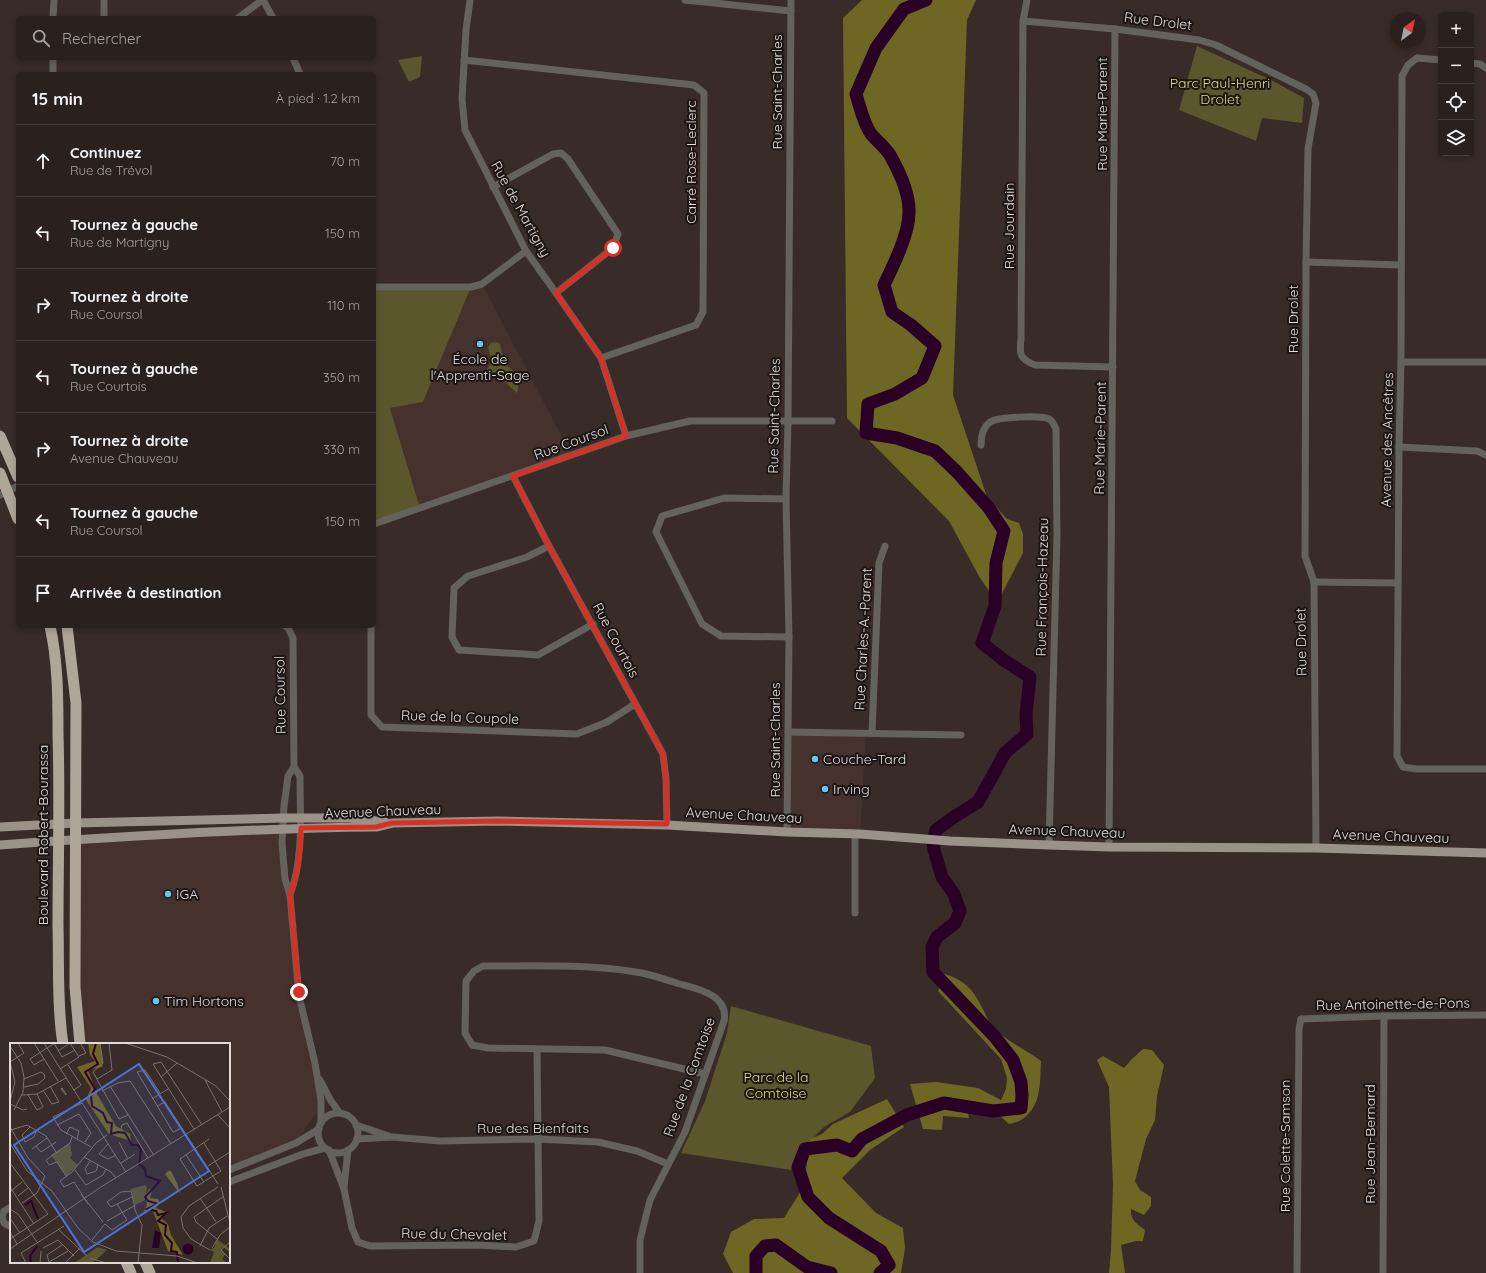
<!DOCTYPE html>
<html lang="fr">
<head>
<meta charset="utf-8">
<style>
	body { margin:0; font-family:Quicksand,sans-serif; background:#362d2b; color:#f1f3f6 }
	.controls { position:absolute; right:12px; top:12px; display:grid; overflow:hidden; border-radius:6px; box-shadow:0 2px 6px #0003 }
	.controls button { width:36px; height:36px; display:grid; place-items:center; padding:0; border:0; border-bottom:1px solid #463e3c; background:#2a201e; color:#f1f3f6; font:20px sans-serif }
	.compass { position:absolute; left:1390px; top:12px; width:36px; height:36px; border-radius:50%; background:#2a201e; box-shadow:0 2px 6px #0003; rotate:33deg }
	.stop { position:absolute; width:12px; height:12px; margin:-9px; border:3px solid #d93025; border-radius:50%; background:#fff }
	.stop.end { background:#d93025; border-color:#fff; box-shadow:0 1px 4px #0008 }
	.list { margin:0; padding:0; list-style:none }
	h2 { display:flex; justify-content:space-between; align-items:center; height:52px; margin:0; padding:0 16px; font-size:17px }
	h2 small { font-size:13px; font-weight:400; color:#a5a3a4 }
	.list li { display:grid; grid-template-columns:26px 1fr auto; gap:12px; align-items:center; box-sizing:border-box; height:72px; padding:0 16px; border-top:1px solid #463e3c }
	.list b { display:block; font-size:15px; white-space:nowrap }
	.list p { margin:0; font-size:13px; white-space:nowrap; color:#a5a3a4 }
	.list em { font-size:13px; font-style:normal; color:#a5a3a4 }
	.icon { flex:none; width:22px; height:22px; fill:none; stroke:currentColor; stroke-width:2; stroke-linecap:round; stroke-linejoin:round }
	.map { position:relative; flex:none; width:1486px; height:1273px; overflow:hidden }
	.search { position:absolute; background:#2a201e; box-shadow:0 2px 6px #0003; left:16px; top:16px; width:360px; height:44px; display:flex; align-items:center; gap:10px; box-sizing:border-box; padding:0 14px; border-radius:6px; color:#a5a3a4; font-size:15px }
	.panel { position:absolute; background:#2a201e; box-shadow:0 2px 6px #0003; left:16px; top:72px; width:360px; height:556px; border-radius:6px }
	.map>svg:first-child { display:block }
	.built { fill:#45322c }
	.green { fill:#5b562b }
	.forest { fill:#6e6724 }
	.lines { fill:none; stroke-linecap:round; stroke-linejoin:round }
	.river { stroke:#290127; stroke-width:13 }
	.minor { stroke:#65615c; stroke-width:7 }
	.major { stroke:#9a9188; stroke-width:9 }
	.highway { stroke:#afa599; stroke-width:11 }
	.route { stroke:#d93025; stroke-width:5 }
	.poi-dot { fill:#68c4f0; stroke:#1b1514; stroke-width:1.5 }
	.labels { text-anchor:middle; dominant-baseline:central; stroke-width:4; stroke-linejoin:round; paint-order:stroke }
	.street-label { font-size:14px; fill:#e2dad8; stroke:#1b1514 }
	.park-label { font-size:14px; fill:#e5da7c; stroke:#1b1514 }
	.poi-label { font-size:14px; fill:#e2dad8; stroke:#1b1514; text-anchor:start }
	.inset-river { fill:none; stroke:#290127; stroke-width:2 }
	.inset-road { fill:none; stroke:#7c716e; stroke-width:1 }
	.view { fill:#4e71d8; fill-opacity:0.15; stroke:#4e71d8; stroke-width:2 }
	.inset-edge { fill:none; stroke:#e2dad8; stroke-width:2 }
</style>
</head>
<body>
<div class="map">
<svg width="1486" height="1273" viewBox="0 0 1486 1273">
	<rect width="100%" height="100%" fill="#382b28"/>
	<g class="built">
		<path d="M482 284 572 456 420 508 390 408 423 402 471 287Z"/>
		<path d="M788 732 866 733 860 834 787 832Z"/>
		<path d="M283 828 294 952 320 1107 296 1143 229 1170V1044H80L76 839Z"/>
	</g>
	<g class="green">
		<path d="M1197 46 1275 82 1304 98 1302 123 1262 118 1256 141 1179 110Z"/>
		<path d="M422 56 420 77 409 82 398 60Z"/>
		<path d="M374 287H471L423 402 390 408 420 508 374 524Z"/>
		<path d="M496 342 500 344 504 363 518 375V389L517 393 503 380 500 373 494 372 491 376 487 375V369L492 362 488 347 491 343Z"/>
		<path d="M731 1006 871 1046 875 1078 850 1112 824 1127 800 1151 791 1170 681 1153 705 1101 727 1033Z"/>
	</g>
	<g class="forest">
		<path d="M862 0H976L967 20 953 395 987 497 1007 519 1019 523 1023 534V553L996 605 991 594 980 578 949 521 847 418 843 18Z"/>
		<path d="M945 974C968 982 973 990 984 1011 986 1015 988 1021 991 1025 1001 1038 1027 1050 1041 1061 1040 1082 1042 1107 1021 1120 1018 1122 1013 1123 1009 1124L1000 1116 968 1113 969 1118 943 1116 942 1130 923 1129 910 1084 936 1082 978 1088 1001 1100 1006 1089 1007 1078 1001 1059 938 991Z"/>
		<path d="M1143 1049 1152 1050 1164 1065 1157 1096 1155 1120 1146 1139 1135 1181 1140 1190 1151 1197V1206L1144 1215 1131 1209C1130 1220 1137 1224 1145 1230L1143 1241H1136L1121 1245 1125 1273H1109L1111 1250 1113 1185 1109 1087 1097 1060 1103 1056 1124 1068 1131 1060Z"/>
		<path d="M887 1099 904 1127 870 1150 842 1178 876 1213 903 1228 905 1248 901 1273H733L723 1254 731 1232 754 1219 784 1218 804 1186 810 1139 822 1134 833 1124Z"/>
	</g>
	<g class="lines">
		<g class="river">
			<path d="M756 1273V1256L765 1246 776 1245 807 1267 831 1273"/>
			<path d="M880 1273 889 1265 881 1251 829 1218 808 1197 798 1167 805 1149 837 1145 852 1151 862 1139 907 1115 944 1103 993 1111 1021 1108 1022 1096 1021 1082 1013 1060 995 1037 933 972 932 947 937 937 955 923 960 911 954 894 942 877 934 850 933 841 936 830 954 817 978 802 1005 753 1027 734 1026 714 1030 677 1005 661 982 643 995 606 996 563 1004 531 989 508 957 472 935 451 897 438 866 433 868 404 895 394 922 378 935 346 911 325 892 312 884 285C893 266 909 234 909 213 910 193 899 171 890 155 885 147 877 141 871 134 863 122 860 107 856 94L876 48 904 9 926 0"/>
		</g>
		<g class="minor">
			<path d="M263 0 273 18"/>
			<path d="M470 0 466 30 462 99 465 130 526 251 556 293 601 358 626 436"/>
			<path d="M685 0 791 11"/>
			<path d="M1027 0 1023 21 1021 339C1019 355 1020 359 1035 365L1113 367"/>
			<path d="M53 18 54 0"/>
			<path d="M104 18V0"/>
			<path d="M238 18 262 0"/>
			<path d="M1023 21 1115 29 1199 40 1216 45 1306 89 1313 94 1316 103 1308 149 1306 262 1305 556 1314 582 1316 848"/>
			<path d="M293 58 300 74"/>
			<path d="M464 60 694 85 704 93 703 312 696 325 601 358"/>
			<path d="M1441 60 1417 58 1408 65 1402 76 1401 362 1399 447 1397 756 1403 767 1416 769H1486"/>
			<path d="M1471 63 1480 64 1486 68"/>
			<path d="M53 74V58"/>
			<path d="M493 187 553 154 561 153 568 159 618 234 613 248 556 293"/>
			<path d="M1306 262 1401 265"/>
			<path d="M374 287H471L482 284 526 251"/>
			<path d="M1401 362H1486"/>
			<path d="M981 445C981 437 982 428 990 422 997 417 1040 415 1049 419 1053 421 1054 425 1056 429L1057 535 1049 845"/>
			<path d="M1399 447 1477 451 1486 455"/>
			<path d="M513 476 549 546 663 754 666 779 667 825"/>
			<path d="M0 495 18 486"/>
			<path d="M786 499 724 498 662 516 656 532 702 624 721 636 789 637"/>
			<path d="M374 524 626 436 690 421H832"/>
			<path d="M549 546 527 557 468 576 454 588 452 637 459 650 538 655 593 624"/>
			<path d="M1314 582 1398 583"/>
			<path d="M285 626 288 628 293 638 294 767 288 776 284 806 282 843 285 879 290 895 299 996 315 1063 321 1100V1123"/>
			<path d="M371 626V715L382 727 577 734 607 722 635 704"/>
			<path d="M788 732 961 735"/>
			<path d="M872 733 879 563 885 546"/>
			<path d="M787 832 789 637 786 499 788 422 791 0"/>
			<path d="M855 834V913"/>
			<path d="M1109 847 1115 29"/>
			<path d="M290 895C304 857 300 816 300 776L294 767"/>
			<path d="M1301 1019 1384 1016 1486 1015"/>
			<path d="M320 1080 331 1101 340 1113"/>
			<circle cx="338" cy="1133" r="20"/>
			<path d="M356 1125 389 1136"/>
			<path d="M357 1139 393 1137 440 1141 538 1139 598 1142 637 1151 668 1164"/>
			<path d="M329 1150 344 1189 352 1228 358 1242 370 1246 476 1245 516 1247 534 1241 539 1221 537 1050"/>
			<path d="M229 1170 296 1143 319 1129"/>
			<path d="M229 1182 303 1154 325 1148"/>
			<path d="M344 1187 348 1150"/>
			<path d="M11 1207 4 1211 2 1217 4 1223 11 1227"/>
			<path d="M640 1273V1240L650 1200 685 1132 724 1021C729 995 698 989 680 984 666 980 651 974 636 972 586 964 534 966 483 966L474 971 466 981 465 1033 472 1045 488 1048 605 1050 705 1074"/>
			<path d="M1297 1273 1299 1029 1301 1019"/>
			<path d="M1383 1273 1384 1016"/>
		</g>
		<g class="major">
			<path d="M0 827 76 823 283 818H350L385 822"/>
			<path d="M0 845C125 836 251 828 376 827L393 823 498 821 667 825 787 832 860 834 950 841 1049 845 1109 847 1316 848 1486 853"/>
		</g>
		<g class="highway">
			<path d="M0 436 18 477"/>
			<path d="M0 473 18 519"/>
			<path d="M50 626C58 662 58 698 58 735 60 798 58 862 58 926 59 963 57 1007 63 1044"/>
			<path d="M67 626 76 703 75 987 80 1044"/>
			<path d="M126 1262 131 1273"/>
			<path d="M145 1262 150 1273"/>
		</g>
	</g>
	<g class="lines">
		<path class="route" d="M299 992 290 895C298 874 301 850 301 828L376 827 392 823 498 821 667 824 666 779 663 754 549 546 513 476 626 436 601 358 556 293 613 248"/>
	</g>
	<g class="poi-dot">
		<circle cx="480" cy="344" r="4"/>
		<circle cx="815" cy="759" r="4"/>
		<circle cx="825" cy="789" r="4"/>
		<circle cx="168" cy="894" r="4"/>
		<circle cx="156" cy="1001" r="4"/>
	</g>
	<g class="labels">
		<g class="street-label">
			<text transform="translate(1158 21) rotate(7)">Rue Drolet</text>
			<text transform="translate(777 92) rotate(-90)">Rue Saint-Charles</text>
			<text transform="translate(1102 114) rotate(-90)">Rue Marie-Parent</text>
			<text transform="translate(691 162) rotate(-90)">Carré Rose-Leclerc</text>
			<text transform="translate(521 209) rotate(61)">Rue de Martigny</text>
			<text transform="translate(1009 226) rotate(-90)">Rue Jourdain</text>
			<text transform="translate(1293 319) rotate(-90)">Rue Drolet</text>
			<text transform="translate(774 416) rotate(-89)">Rue Saint-Charles</text>
			<text transform="translate(1100 438) rotate(-89)">Rue Marie-Parent</text>
			<text transform="translate(1387 440) rotate(-89)">Avenue des Ancêtres</text>
			<text transform="translate(571 442) rotate(-20)">Rue Coursol</text>
			<text transform="translate(1042 587) rotate(-89)">Rue François-Hazeau</text>
			<text transform="translate(863 639) rotate(-87)">Rue Charles-A.-Parent</text>
			<text transform="translate(616 640) rotate(62)">Rue Courtois</text>
			<text transform="translate(1301 642) rotate(-91)">Rue Drolet</text>
			<text transform="translate(280 695) rotate(-91)">Rue Coursol</text>
			<text transform="translate(460 717) rotate(2)">Rue de la Coupole</text>
			<text transform="translate(775 740) rotate(-90)">Rue Saint-Charles</text>
			<text transform="translate(383 811) rotate(-2)">Avenue Chauveau</text>
			<text transform="translate(744 815) rotate(3)">Avenue Chauveau</text>
			<text transform="translate(1067 831) rotate(2)">Avenue Chauveau</text>
			<text transform="translate(43 835) rotate(-90)">Boulevard Robert-Bourassa</text>
			<text transform="translate(1391 836) rotate(2)">Avenue Chauveau</text>
			<text transform="translate(1393 1004) rotate(-1)">Rue Antoinette-de-Pons</text>
			<text transform="translate(689 1077) rotate(-70)">Rue de la Comtoise</text>
			<text x="533" y="1128">Rue des Bienfaits</text>
			<text transform="translate(1370 1144) rotate(-90)">Rue Jean-Bernard</text>
			<text transform="translate(1285 1146) rotate(-90)">Rue Colette-Samson</text>
			<text transform="translate(454 1234) rotate(1)">Rue du Chevalet</text>
		</g>
		<g class="park-label">
			<text x="1220" y="83">Parc Paul-Henri<tspan x="1220" dy="16">Drolet</tspan></text>
			<text x="776" y="1077">Parc de la<tspan x="776" dy="16">Comtoise</tspan></text>
		</g>
		<g class="poi-label">
			<text x="480" y="359" text-anchor="middle">École de<tspan x="480" dy="16">l'Apprenti-Sage</tspan></text>
			<text x="823" y="759">Couche-Tard</text>
			<text x="833" y="789">Irving</text>
			<text x="176" y="894">IGA</text>
			<text x="164" y="1001">Tim Hortons</text>
		</g>
	</g>
	<g transform="translate(10 1043)">
		<rect width="220" height="220" fill="#382b28"/>
		<path d="M60 100 62 112 60 115 68 122 56 133 41 112ZM135 142 137 145 135 157 125 162 121 146ZM207 196 220 206V209L213 204 211 206 215 212 212 216 217 220H200L204 209 200 207 204 205ZM88 204 97 207 86 217 81 220H64Z" fill="#5b562b"/>
		<path d="M78 0H90L93 20 92 24 78 27 87 51 106 83 120 91 121 98 99 91 76 57 81 45 67 24 85 18 80 12ZM158 128H161L167 140 170 151 155 131ZM139 146 142 147 140 155 148 156 150 160 146 165 156 169 152 176 158 181 161 192 173 212 158 208 144 171 142 168H134L137 161 135 153Z" fill="#6e6724"/>
		<path d="M145 187 151 190 149 205H142ZM172.5 206a5.5 5.5 0 1 1 11 0a5.5 5.5 0 1 1-11 0Z" fill="#290127"/>
		<path class="inset-river" d="M86 0 83 11 88 21 75 29 85 46 81 53 82 63 93 70 97 79 102 80 101 91 108 89 115 90 122 102H128L131 107 129 121 135 126 136 133 150 138 135 154 138 158 148 161 137 166 146 168 148 172 156 170 148 178 156 182 155 192 162 200 161 208 167 209 168 220M15 162 21 158 28 176M21 220 20 213 27 203"/>
		<path class="inset-road" d="M24 0 48 38M34 0 116 129M44 0 52 14 65 7M90 0 93 20 83 29 109 76 118 72M115 0 157 14 206 43 220 58M0 3 11 20 14 34 13 49 4 67M48 8 60 0M69 13 76 10 70 0M34 16 24 22 20 16 45 0M0 19 14 10 8 0M58 22 71 42 64 47M50 26 69 14 60 0M151 34 167 20M14 36 31 29 34 31M87 36 102 27 99 0M195 37 212 69M100 43 143 111M14 44 28 41 35 35 34 31M52 45 56 51V52L51 46ZM33 47 42 61 49 59 40 43M92 48 108 40 120 38 161 101M150 50 135 27 127 29 163 89 172 85M12 52 27 51 56 35M18 52 27 67 33 64 27 51M142 56 158 46M0 58 5 39 0 19M72 60 43 74 51 87 81 104M0 61 13 67 17 66M147 63 155 59 208 141M208 72 220 85M47 82 69 71 81 90 75 99M0 84 18 115 35 133 27 150 12 160M20 84 12 92 15 99 24 94 26 88M111 86 112 82 117 80 138 115M184 86 143 21 151 19 192 82M1 87 17 82 36 93 46 109M56 91 60 84 69 88 67 96M109 99 118 116M0 100 17 128 42 148 68 185 83 199 106 208 167 213 188 220M98 101 89 111 98 116 106 112M26 103 31 109 46 99M22 106 37 95M176 112 194 139M74 114 101 129 106 135M170 116 187 143 211 128 194 100M170 116 199 96M80 118 75 126 77 131 86 128 88 122M0 120 38 171 0 196M111 120 125 111M198 123 220 109M64 126 76 142 93 132 96 126M56 133 47 119 39 122 36 117 60 100 62 94M0 144 24 181M211 144 220 180M0 149 12 139M71 151 93 179M8 153 18 145M122 154 101 164 97 159 111 149 121 148 124 160 125 167 132 182 128 220M190 155 206 179M78 161 64 139 54 144 50 138 62 129 86 100 97 92M0 166 8 171 27 199M0 175 10 190M97 178 124 163M95 181 102 187 117 177 107 161M48 186 77 213M0 189 7 201M207 196 186 179 184 174 214 153M82 197 95 181M220 199 211 207 220 216M52 202 37 212 39 219 58 208M190 203 199 185 217 173M33 205 48 197 64 213M202 205 210 192 220 184M0 206 91 144 220 64M200 207 181 196 173 185 171 174 179 163 208 144M80 215 96 220M16 220 11 210 54 183M30 220 31 208M55 220 71 204"/>
		<path class="view" d="M129 21 199 128 74 209 4 102Z"/>
		<rect width="220" height="220" class="inset-edge"/>
	</g>
</svg>
<div class="controls">
<button>+</button>
<button>−</button>
<button><svg class="icon" aria-label="locate" viewBox="0 0 24 24"><circle cx="12" cy="12" r="6"/><path d="M12 2v4M12 18v4M2 12h4M18 12h4"/></svg></button>
<button><svg class="icon" aria-label="layers" viewBox="0 0 24 24"><path d="M12 4l9 5-9 5-9-5zM3 14l9 5 9-5"/></svg></button>
</div>
<svg class="compass" viewBox="-18 -18 36 36"><path d="M0-13l5 13h-10z" fill="#e53935"/><path d="M0 13l5-13h-10z" fill="#a5a3a4"/></svg>
<div class="stop" style="left:613px;top:248px"></div>
<div class="stop end" style="left:299px;top:992px"></div>
<div class="search"><svg class="icon" aria-label="search" viewBox="0 0 24 24"><circle cx="10" cy="10" r="6"/><path d="M15 15l6 6"/></svg>Rechercher</div>
<section class="panel">
<h2>15 min<small>À pied · 1.2 km</small></h2>
<ul class="list">
<li><svg class="icon" aria-label="ahead" viewBox="0 0 24 24"><path d="M12 20V5M6 11l6-6 6 6"/></svg><div><b>Continuez</b><p>Rue de Trévol</p></div><em>70 m</em></li>
<li><svg class="icon" aria-label="left" viewBox="0 0 24 24"><path d="M17 20v-9H6M10 6l-5 5 5 5"/></svg><div><b>Tournez à gauche</b><p>Rue de Martigny</p></div><em>150 m</em></li>
<li><svg class="icon" aria-label="right" viewBox="0 0 24 24"><path d="M7 20v-9h11M14 6l5 5-5 5"/></svg><div><b>Tournez à droite</b><p>Rue Coursol</p></div><em>110 m</em></li>
<li><svg class="icon" aria-label="left" viewBox="0 0 24 24"><path d="M17 20v-9H6M10 6l-5 5 5 5"/></svg><div><b>Tournez à gauche</b><p>Rue Courtois</p></div><em>350 m</em></li>
<li><svg class="icon" aria-label="right" viewBox="0 0 24 24"><path d="M7 20v-9h11M14 6l5 5-5 5"/></svg><div><b>Tournez à droite</b><p>Avenue Chauveau</p></div><em>330 m</em></li>
<li><svg class="icon" aria-label="left" viewBox="0 0 24 24"><path d="M17 20v-9H6M10 6l-5 5 5 5"/></svg><div><b>Tournez à gauche</b><p>Rue Coursol</p></div><em>150 m</em></li>
<li><svg class="icon" aria-label="arrive" viewBox="0 0 24 24"><path d="M6 21V4h12l-3 4 3 4H6"/></svg><div><b>Arrivée à destination</b></div></li>
</ul>
</section>
</div>
</body>
</html>
